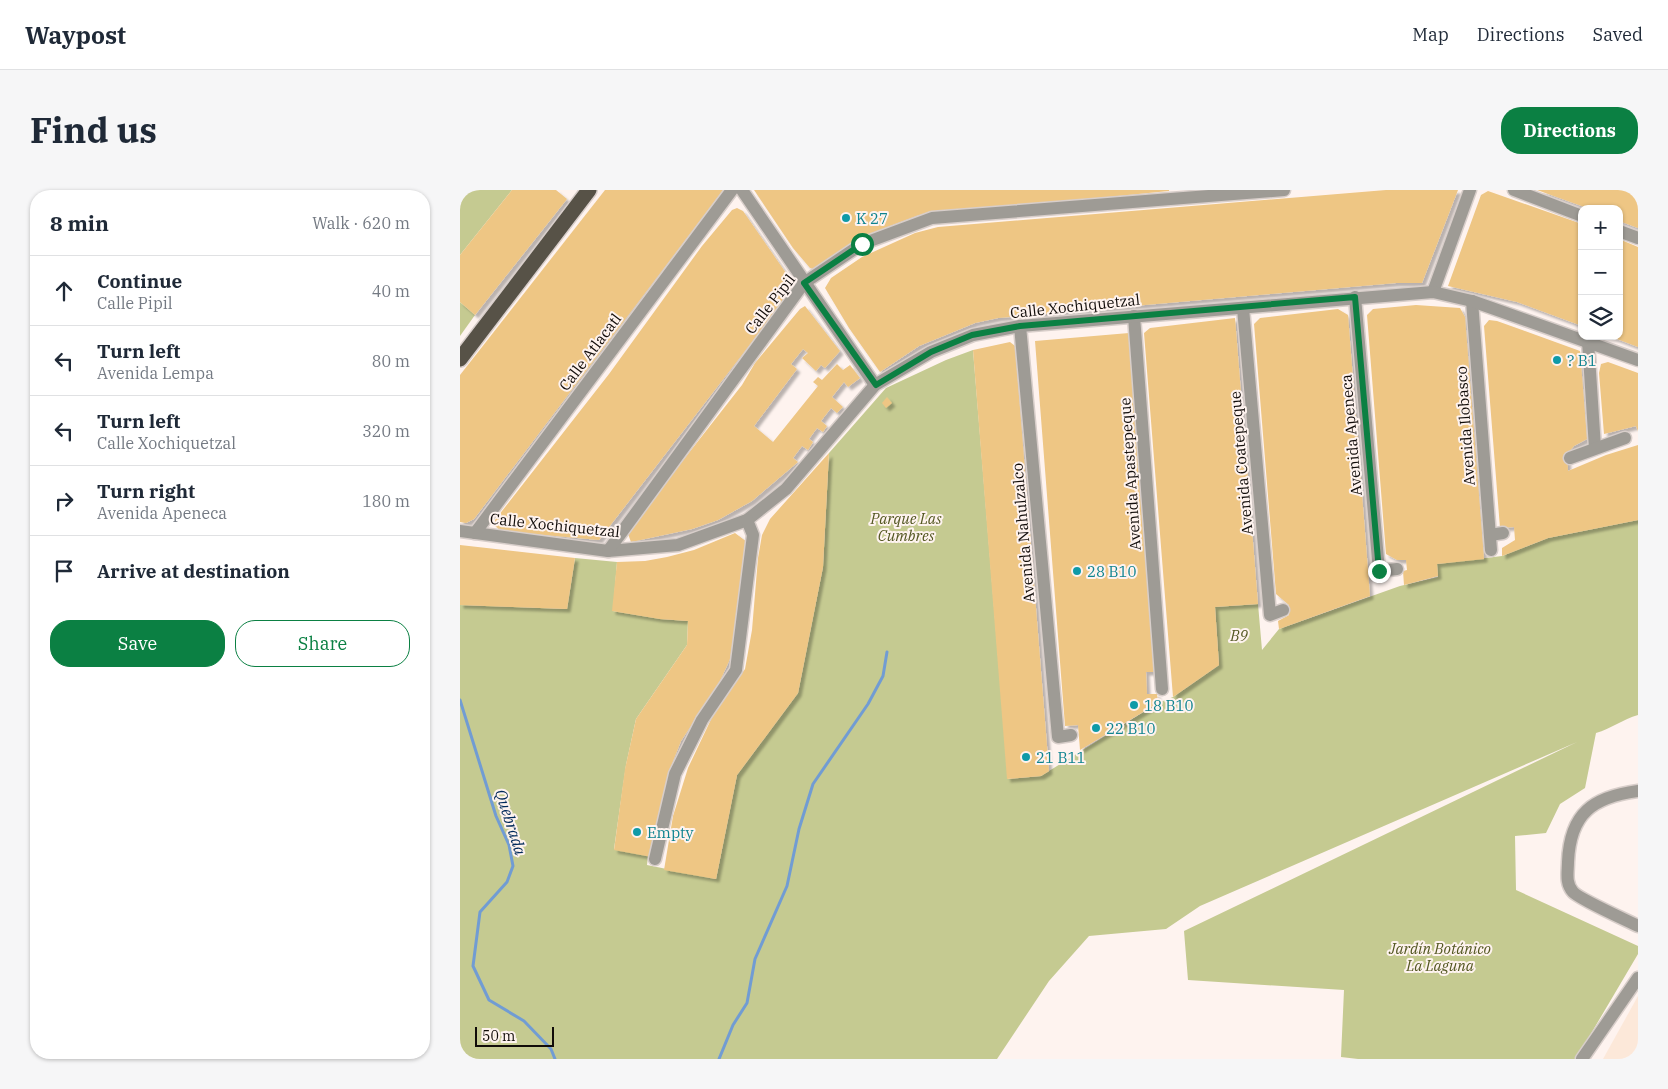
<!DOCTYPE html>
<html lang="en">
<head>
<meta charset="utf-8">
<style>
	body { margin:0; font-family:"IBM Plex Serif",serif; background:#f6f6f7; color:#1f2937 }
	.controls { position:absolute; right:15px; top:15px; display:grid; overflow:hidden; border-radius:10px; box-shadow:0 1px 4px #0004 }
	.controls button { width:45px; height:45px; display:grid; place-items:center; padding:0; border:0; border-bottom:1px solid #e0e1e3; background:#fff; color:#1f2937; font:25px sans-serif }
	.scale { position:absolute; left:15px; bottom:12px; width:79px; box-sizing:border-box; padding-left:5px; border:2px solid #110c09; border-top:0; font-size:14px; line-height:18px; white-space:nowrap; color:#110c09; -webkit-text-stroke:4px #fef3ef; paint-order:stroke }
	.stop { position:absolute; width:15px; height:15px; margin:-11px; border:4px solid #0b8043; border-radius:50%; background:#fff }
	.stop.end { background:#0b8043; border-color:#fff; box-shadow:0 1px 5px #0008 }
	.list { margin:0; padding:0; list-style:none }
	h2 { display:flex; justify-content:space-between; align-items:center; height:65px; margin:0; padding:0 20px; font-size:21px }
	h2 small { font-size:16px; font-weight:400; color:#747a83 }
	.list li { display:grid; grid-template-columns:32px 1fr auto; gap:15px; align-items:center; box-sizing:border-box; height:70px; padding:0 20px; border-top:1px solid #e0e1e3 }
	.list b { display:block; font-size:19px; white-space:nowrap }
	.list p { margin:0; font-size:16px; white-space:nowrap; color:#747a83 }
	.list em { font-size:16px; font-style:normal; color:#747a83 }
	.actions { display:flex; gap:10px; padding:15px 20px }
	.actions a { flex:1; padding:11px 0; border:1px solid #0b8043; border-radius:20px; text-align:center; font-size:18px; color:#0b8043 }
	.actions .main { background:#0b8043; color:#fff }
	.icon { flex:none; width:28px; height:28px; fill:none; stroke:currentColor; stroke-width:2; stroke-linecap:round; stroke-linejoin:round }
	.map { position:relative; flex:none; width:1178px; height:869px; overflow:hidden; border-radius:20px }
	header { display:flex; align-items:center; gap:30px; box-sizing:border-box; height:70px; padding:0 25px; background:#fff; border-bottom:1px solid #e0e1e3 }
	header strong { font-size:24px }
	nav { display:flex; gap:28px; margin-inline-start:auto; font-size:18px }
	.intro { display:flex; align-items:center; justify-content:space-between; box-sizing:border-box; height:120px; padding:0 30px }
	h1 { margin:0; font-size:35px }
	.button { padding:12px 22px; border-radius:20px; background:#0b8043; color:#fff; font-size:18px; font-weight:700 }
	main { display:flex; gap:30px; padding:0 30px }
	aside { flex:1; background:#fff; border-radius:20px; box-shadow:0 1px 4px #0004 }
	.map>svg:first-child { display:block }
	.commercial { fill:#fce8d9 }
	.green { fill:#c5ca91 }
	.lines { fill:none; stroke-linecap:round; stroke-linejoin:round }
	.stream { stroke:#719cd3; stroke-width:3 }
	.building { fill:#eec684; filter:url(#shadow) }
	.minor-casing { stroke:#d8ceca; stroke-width:15 }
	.major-casing { stroke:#d8ceca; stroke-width:18 }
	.minor { stroke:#9e9b95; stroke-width:12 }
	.major { stroke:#575247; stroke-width:15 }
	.route { stroke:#0b8043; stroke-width:6 }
	.culture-dot { fill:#0f9aa8; stroke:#fef3ef; stroke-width:2 }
	.labels { text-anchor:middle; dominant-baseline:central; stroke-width:4; stroke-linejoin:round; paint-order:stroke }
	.culture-label { font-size:15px; fill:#0d838f; stroke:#fef3ef; text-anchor:start }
	.street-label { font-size:15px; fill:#110c09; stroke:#fef3ef }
	.park-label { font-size:15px; font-style:italic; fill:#525620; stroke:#fef3ef }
	.water-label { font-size:16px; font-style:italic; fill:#00295a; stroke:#fef3ef }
</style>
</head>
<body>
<header>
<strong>Waypost</strong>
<nav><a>Map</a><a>Directions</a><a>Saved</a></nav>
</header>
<div class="intro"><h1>Find us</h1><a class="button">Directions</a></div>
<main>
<aside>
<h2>8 min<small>Walk · 620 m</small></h2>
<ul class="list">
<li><svg class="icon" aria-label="ahead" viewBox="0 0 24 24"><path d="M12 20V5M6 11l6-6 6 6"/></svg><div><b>Continue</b><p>Calle Pipil</p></div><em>40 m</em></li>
<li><svg class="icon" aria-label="left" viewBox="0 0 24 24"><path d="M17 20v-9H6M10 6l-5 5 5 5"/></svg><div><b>Turn left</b><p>Avenida Lempa</p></div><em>80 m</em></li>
<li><svg class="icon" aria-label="left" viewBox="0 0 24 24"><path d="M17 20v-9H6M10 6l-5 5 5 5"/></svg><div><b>Turn left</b><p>Calle Xochiquetzal</p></div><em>320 m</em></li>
<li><svg class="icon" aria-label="right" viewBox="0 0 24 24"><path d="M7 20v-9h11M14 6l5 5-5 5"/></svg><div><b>Turn right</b><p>Avenida Apeneca</p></div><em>180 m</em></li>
<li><svg class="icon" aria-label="arrive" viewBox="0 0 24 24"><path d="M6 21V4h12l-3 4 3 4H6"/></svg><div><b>Arrive at destination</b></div></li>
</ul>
<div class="actions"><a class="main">Save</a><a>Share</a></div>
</aside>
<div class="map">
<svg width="1178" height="869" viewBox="0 0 1178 869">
	<defs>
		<filter id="shadow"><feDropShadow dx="3.5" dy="3.5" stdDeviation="1" flood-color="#0004"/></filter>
	</defs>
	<rect width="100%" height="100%" fill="#fef3ef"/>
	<path class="commercial" d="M1178 806V869H1143Z"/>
	<g class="green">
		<path d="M0 0H52L0 65Z"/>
		<path d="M0 112 15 125 0 146Z"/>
		<path d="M513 160 548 589 581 586 698 513 713 507 759 475 755 417 798 414 802 460 819 439 940 396 978 387 977 374 1042 366 1088 348 1178 330V525C1163 529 1151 539 1136 543L1125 598 1100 614 1086 643 1055 646 1056 700 1178 756V764L1116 869H898L881 867 884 800 728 790 724 741 1117 552 740 716 706 739 629 746 589 791 537 869H0V415L107 419 115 368 157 372 153 421 201 429 228 431 227 455 176 529 166 575 154 659 188 666 187 675 256 689 277 585 338 503 363 377 369 263 426 198 486 170Z"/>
	</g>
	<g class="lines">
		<g class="stream">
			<path d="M0 510 36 626 49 655 53 676 47 692 20 722 13 776 29 810 64 831 91 859 95 869"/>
			<path d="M259 869 273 835 287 813 295 769 327 696 339 639 353 594 408 514 423 486 427 462"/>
		</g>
	</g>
	<g class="building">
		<path d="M52 0H96L107 9 15 125 0 112V65Z"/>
		<path d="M145 0H263L14 329 6 333 0 332V185Z"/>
		<path d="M294 0H709V1L459 25 409 44 355 79 350 78 333 58Z"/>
		<path d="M926 0H998L962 93H936L538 128 515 133 459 156 420 182 389 138 365 98 371 88 402 67 455 43 478 37Z"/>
		<path d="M1077 0H1178V38L1159 31V19H1130Z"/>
		<path d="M1028 1 1122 34V136L1057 112 988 96 1021 5Z"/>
		<path d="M277 18 283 21 335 96 139 350 41 341 35 336V330L149 184 242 56 272 20Z"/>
		<path d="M1159 49 1178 57V157L1149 146H1159Z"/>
		<path d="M956 115 1000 118 1005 127 1024 369 977 374 978 386 944 395 943 381 947 380 946 370H937L926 364 907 125 913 119Z"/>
		<path d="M345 116 380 161 365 178 361 175 356 181 342 168 348 163 343 159 331 174 337 179 294 236 313 252 358 196 353 192 358 187 362 190 377 174 383 180 390 175 400 188 388 197 384 192 372 207 383 217 377 223 371 218 361 231 367 236 363 242 357 238 349 249 353 252 348 260 342 256 333 268 338 272 292 311 258 330 232 339 171 352 168 344 170 338 282 195 295 173 340 119Z"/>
		<path d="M878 119 888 125 910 406 819 439 818 431 829 425V415L816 404 794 134 800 128Z"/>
		<path d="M775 128 798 414 755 417 759 475 713 507 684 143 690 138Z"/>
		<path d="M1029 130 1037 131 1120 161 1127 249 1114 256 1107 264 1108 281 1146 265 1178 255V330L1088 348 1042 366V358L1055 350 1054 337 1040 338 1024 136Z"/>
		<path d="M669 143 696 482H686L687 504H697L698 513 620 560 618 535 605 536 575 151Z"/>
		<path d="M550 152 555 156 589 581 581 586 547 589 513 160Z"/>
		<path d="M1148 172 1178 183V241L1176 236 1144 244 1139 183 1141 174Z"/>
		<path d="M427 207 432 213 426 218 422 213Z"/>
		<path d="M369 263 363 377 338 503 277 585 256 689 204 680 213 626 228 578 255 521 285 479 292 440 298 368 302 345 310 329Z"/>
		<path d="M275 343 287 352 270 469 259 493 221 551 213 571 192 667 154 660 165 579 176 529 227 455 228 431 200 429 152 421 157 372 185 371 207 367 234 360Z"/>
		<path d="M0 355 115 368 107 419 0 415Z"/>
	</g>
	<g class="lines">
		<g class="minor-casing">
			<g id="minor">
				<path d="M282 0 415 195"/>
				<path d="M1054 0 1122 26"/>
				<path d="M1159 41 1178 48"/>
				<path d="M973 102 1010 0"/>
				<path d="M895 107 919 381 937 379"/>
				<path d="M1012 111 1031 360"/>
				<path d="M783 118 810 425 823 420"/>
				<path d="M674 126 702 499"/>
				<path d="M560 136 598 547 611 545"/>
				<path d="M1128 151 1135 258"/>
				<path d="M1110 268 1165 248"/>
				<path d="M0 341 148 361 218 355 287 330 326 299 415 195 471 162 513 145 560 136 973 102 1012 111 1178 170"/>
				<path d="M15 343 272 0"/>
				<path d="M1030 345 1043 343"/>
				<path d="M148 361 344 93 402 54 472 28 824 0"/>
				<path d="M1178 601C1133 607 1110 623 1108 672 1108 682 1105 693 1113 702 1119 709 1166 730 1178 736"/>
				<path d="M195 669 215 584 242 530 276 480 293 345 287 330"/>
				<path d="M1122 869 1178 788"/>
			</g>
		</g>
		<g class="major-casing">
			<path id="major" d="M0 169 129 0"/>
		</g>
		<use href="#minor" class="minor"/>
		<use href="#major" class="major"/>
	</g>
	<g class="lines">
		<path class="route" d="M402 54 344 93 416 195 471 162 512 145 560 136 895 107 919 381"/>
	</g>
	<g class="culture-dot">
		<circle cx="386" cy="28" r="5"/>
		<circle cx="1097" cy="170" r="5"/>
		<circle cx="617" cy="381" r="5"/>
		<circle cx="674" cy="515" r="5"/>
		<circle cx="636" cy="538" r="5"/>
		<circle cx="566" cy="567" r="5"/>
		<circle cx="177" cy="642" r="5"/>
	</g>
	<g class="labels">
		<g class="culture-label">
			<text x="396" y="28">K 27</text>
			<text x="1107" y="170">? B1</text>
			<text x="627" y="381">28 B10</text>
			<text x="684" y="515">18 B10</text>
			<text x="646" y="538">22 B10</text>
			<text x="576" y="567">21 B11</text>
			<text x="187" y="642">Empty</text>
		</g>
		<g class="street-label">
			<text transform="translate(310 114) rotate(-52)">Calle Pipil</text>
			<text transform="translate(615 116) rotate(-6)">Calle Xochiquetzal</text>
			<text transform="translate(130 162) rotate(-53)">Calle Atlacatl</text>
			<text transform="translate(1005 236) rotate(-94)">Avenida Ilobasco</text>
			<text transform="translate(891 245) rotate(-95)">Avenida Apeneca</text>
			<text transform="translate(781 273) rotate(-95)">Avenida Coatepeque</text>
			<text transform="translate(670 284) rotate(-94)">Avenida Apastepeque</text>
			<text transform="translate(95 335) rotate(6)">Calle Xochiquetzal</text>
			<text transform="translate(563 343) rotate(-95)">Avenida Nahulzalco</text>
		</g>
		<g class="park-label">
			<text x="446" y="328">Parque Las<tspan x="446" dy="17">Cumbres</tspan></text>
			<text x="779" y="445">B9</text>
			<text x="980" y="758">Jardín Botánico<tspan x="980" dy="17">La Laguna</tspan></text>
		</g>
		<g class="water-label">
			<text transform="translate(51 632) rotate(72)">Quebrada</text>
		</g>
	</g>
</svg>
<div class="controls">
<button>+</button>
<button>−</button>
<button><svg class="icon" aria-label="layers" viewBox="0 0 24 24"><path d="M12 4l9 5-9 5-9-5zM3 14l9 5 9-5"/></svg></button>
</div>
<div class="scale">50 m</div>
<div class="stop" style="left:402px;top:54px"></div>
<div class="stop end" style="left:919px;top:381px"></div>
</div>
</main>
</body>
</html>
